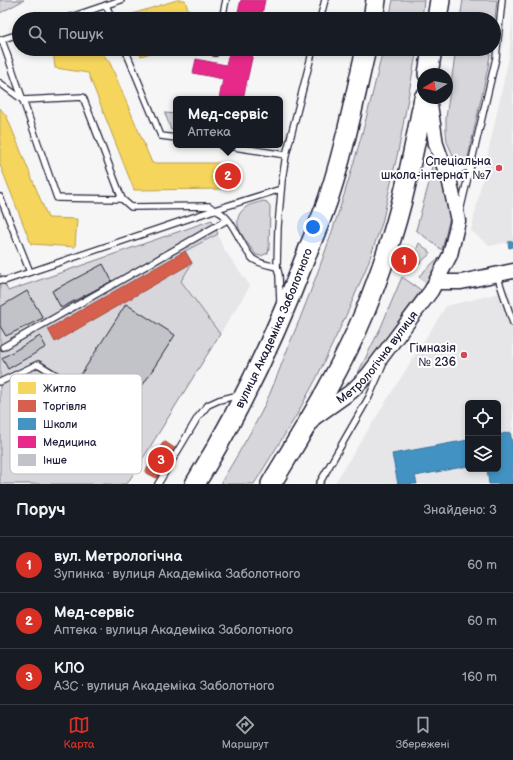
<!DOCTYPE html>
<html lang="uk">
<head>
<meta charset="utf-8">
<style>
	body { margin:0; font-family:"Balsamiq Sans",sans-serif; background:#242831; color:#f1f3f6 }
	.controls { position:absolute; right:12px; bottom:12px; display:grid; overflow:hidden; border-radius:6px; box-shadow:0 2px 6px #0003 }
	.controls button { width:36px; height:36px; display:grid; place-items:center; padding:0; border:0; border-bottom:1px solid #363941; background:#171b24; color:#f1f3f6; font:20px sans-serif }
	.compass { position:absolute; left:417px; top:68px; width:36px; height:36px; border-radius:50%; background:#171b24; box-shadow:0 2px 6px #0003; rotate:260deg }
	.you { position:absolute; left:313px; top:227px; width:14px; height:14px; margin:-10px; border:3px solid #fff; border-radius:50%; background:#1a73e8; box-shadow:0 0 0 6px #1a73e833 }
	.badge { display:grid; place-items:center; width:26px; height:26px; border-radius:50%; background:#d93025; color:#fff; font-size:13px; font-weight:700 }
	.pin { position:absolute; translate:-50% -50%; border:2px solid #fff; box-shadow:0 1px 4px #0006 }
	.popup { position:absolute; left:173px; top:96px; width:110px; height:52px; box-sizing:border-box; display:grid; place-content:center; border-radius:6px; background:#171b24; filter:drop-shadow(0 1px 3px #0005); font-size:13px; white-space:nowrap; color:#9ea1a6 }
	.popup b { font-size:15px; color:#f1f3f6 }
	.popup::after { content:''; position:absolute; left:50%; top:100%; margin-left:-8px; border:8px solid transparent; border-top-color:#171b24 }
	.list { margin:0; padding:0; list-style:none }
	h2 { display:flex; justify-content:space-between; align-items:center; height:52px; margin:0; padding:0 16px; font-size:17px }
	h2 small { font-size:13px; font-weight:400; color:#9ea1a6 }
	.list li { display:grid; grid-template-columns:26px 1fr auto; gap:12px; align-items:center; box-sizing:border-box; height:56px; padding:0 16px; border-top:1px solid #363941 }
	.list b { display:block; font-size:15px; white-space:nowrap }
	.list p { margin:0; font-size:13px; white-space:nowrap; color:#9ea1a6 }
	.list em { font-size:13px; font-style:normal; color:#9ea1a6 }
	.icon { flex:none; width:22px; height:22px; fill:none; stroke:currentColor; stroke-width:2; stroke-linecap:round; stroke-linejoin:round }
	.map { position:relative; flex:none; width:513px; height:484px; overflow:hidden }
	.search { position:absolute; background:#171b24; box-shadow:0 2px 6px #0003; left:12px; right:12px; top:12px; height:44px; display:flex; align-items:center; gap:10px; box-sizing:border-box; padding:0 14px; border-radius:22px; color:#9ea1a6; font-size:15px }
	.sheet { height:220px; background:#171b24 }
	nav { display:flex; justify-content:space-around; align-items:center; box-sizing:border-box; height:56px; border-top:1px solid #363941; background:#171b24; font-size:11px; color:#9ea1a6 }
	nav a { display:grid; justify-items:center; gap:2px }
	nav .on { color:#d93025 }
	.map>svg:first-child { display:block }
	.built { fill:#e6e6e9; fill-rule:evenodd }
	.green { fill:#d7d7db; stroke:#7c7c8b }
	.homes { fill:#f6d55c; stroke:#b69f52 }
	.shops { fill:#d6604d; stroke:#a04d48 }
	.schools { fill:#4393c3; stroke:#39719a }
	.health { fill:#e7298a; stroke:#ac2772 }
	.building { fill:#c2c2c9; stroke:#22223b }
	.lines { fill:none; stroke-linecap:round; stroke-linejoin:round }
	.service-casing { stroke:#22223b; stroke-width:8 }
	.tertiary-casing { stroke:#22223b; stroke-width:17 }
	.trunk-casing { stroke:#22223b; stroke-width:22 }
	.service { stroke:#fff; stroke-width:5.5 }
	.tertiary { stroke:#fff; stroke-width:14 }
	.trunk { stroke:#fff; stroke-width:19 }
	.poi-dot { fill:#d1495b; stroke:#fff; stroke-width:1.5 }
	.labels { text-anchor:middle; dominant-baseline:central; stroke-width:4; stroke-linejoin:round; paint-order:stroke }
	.poi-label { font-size:12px; fill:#22223b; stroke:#fff; text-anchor:end }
	.street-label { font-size:12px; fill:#22223b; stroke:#fff }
	.key { fill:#fff; stroke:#bdbdc4; stroke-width:1 }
	.key-label { font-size:11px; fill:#22223b }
</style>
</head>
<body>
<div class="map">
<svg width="513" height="484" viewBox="0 0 513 484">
	<rect width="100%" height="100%" fill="#f6f6f7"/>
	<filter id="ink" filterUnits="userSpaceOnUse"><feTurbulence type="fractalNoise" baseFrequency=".025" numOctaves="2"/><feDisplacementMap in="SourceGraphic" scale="8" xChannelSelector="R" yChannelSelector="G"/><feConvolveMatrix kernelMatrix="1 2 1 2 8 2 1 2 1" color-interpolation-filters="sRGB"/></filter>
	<g filter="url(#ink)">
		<g class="built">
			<path d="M513 13V241L490 246 471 231 509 57Z"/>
			<path d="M218 234 222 246 250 286 220 334 181 281 192 263 185 251Z"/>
			<path d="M508 291 513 307V484H334L446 306ZM468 403H498V469H468Z"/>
		</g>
		<g class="green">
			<path d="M0 0H24L0 13Z"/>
			<path d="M393 0H424L422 19H389Z"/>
			<path d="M463 0H497L494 28V19H460Z"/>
			<path d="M383 49H417L399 147 382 223 367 266 349 309 316 379 296 416 254 484H222V481C235 459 249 436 261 413 273 389 282 362 292 338 331 244 361 148 383 49Z"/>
			<path d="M456 49H491L488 67 468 157 464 162 457 164 447 142 446 132V118Z"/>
			<path d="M165 113 176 114V130H171Z"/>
			<path d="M434 154 445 185 450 217 442 250 416 230 429 183Z"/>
			<path d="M263 201 267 202 270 206 269 248 268 253 261 256 256 255C247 241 227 222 245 208 249 204 258 203 263 201Z"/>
			<path d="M212 220 218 234 185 251 192 263 181 281 220 334 127 484H0V273L8 291Z"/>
			<path d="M419 243 430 252V254L411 271 409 270Z"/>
			<path d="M437 259 439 260 426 283 419 277 420 275Z"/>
			<path d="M402 277 421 290 365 367 356 377 381 327Z"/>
		</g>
		<g class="homes">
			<path d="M177 0H185L191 19H130L129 15Z"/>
			<path d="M53 49H99L110 63 152 163H232L231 189 134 190 88 73 55 68Z"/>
			<path d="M139 49H163L141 56Z"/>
			<path d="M0 108 7 117 48 218 77 219 75 247 31 244 0 165Z"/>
		</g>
		<g class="shops">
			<path d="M185 251 192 263 55 342 48 329Z"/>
			<path d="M164 441 176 449 158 479 145 472Z"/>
		</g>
		<g class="schools">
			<path d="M513 241V247L509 248 508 242Z"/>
			<path d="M510 432 513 448V484H489L487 469H498V435Z"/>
			<path d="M468 440V466L415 476 417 484H398L392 454Z"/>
		</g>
		<g class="health">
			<path d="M241 0H265L261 19H236Z"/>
			<path d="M230 49H254L243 99H219L223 79 193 73 196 59 226 65Z"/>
		</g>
		<g class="building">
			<path d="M103 264 112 281 61 308 52 291Z"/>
			<path d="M27 291 43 318 6 336 0 326V307Z"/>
			<path d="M126 304 175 335 96 458 48 426Z"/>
			<path d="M40 336 46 347 8 369 2 358Z"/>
		</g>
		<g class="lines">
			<g class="service-casing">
				<g id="service">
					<path d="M106 5 112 19"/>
					<path d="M65 19 121 0"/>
					<path d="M222 19 226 0"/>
					<path d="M320 19 325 0"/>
					<path d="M0 40 19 34"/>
					<path d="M2 40 57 198 122 199 131 207 209 206 214 210 281 189"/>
					<path d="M125 49 161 136 176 138"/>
					<path d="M215 53 216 49"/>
					<path d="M0 83 23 100 83 97 122 199"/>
					<path d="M221 145 286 155"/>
					<path d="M447 167C456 172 463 169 472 164"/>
					<path d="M0 197 30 272"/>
					<path d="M460 211 496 58 502 0"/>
					<path d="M497 275 513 323"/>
					<path d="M0 280 4 281 214 210C233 214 240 247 253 259 260 264 269 265 277 267"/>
					<path d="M280 303 279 275 277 267 278 227 282 180 286 155 313 49"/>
					<path d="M3 347 227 220"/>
					<path d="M0 382 38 364 69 383"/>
					<path d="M158 484 198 417 208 405 219 400 239 395"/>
					<path d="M319 484 369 397 383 365"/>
				</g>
			</g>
			<g class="tertiary-casing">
				<g id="tertiary">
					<path d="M436 282H461L513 271"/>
					<path id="s1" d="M311 420 352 391 368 375 431 291 450 255 458 221 450 183 436 144 429 98"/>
				</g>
			</g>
			<g class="trunk-casing">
				<g id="trunk">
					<path d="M373 19 376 0"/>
					<path d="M437 19 440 0"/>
					<path d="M428 74 432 49"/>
					<path id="s2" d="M195 484C240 411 277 332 307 253 315 232 325 211 331 190 346 144 355 96 366 49"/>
					<path d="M271 484C304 429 339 374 364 314 381 272 396 228 406 184 413 156 418 127 424 98"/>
				</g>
			</g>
			<use href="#service" class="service"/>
			<use href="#tertiary" class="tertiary"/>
			<use href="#trunk" class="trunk"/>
		</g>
	</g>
	<g class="poi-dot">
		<circle cx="499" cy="168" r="4"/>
		<circle cx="464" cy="355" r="4"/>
	</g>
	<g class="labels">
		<g class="poi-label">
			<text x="491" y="161">Спеціальна<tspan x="491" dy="14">школа-інтернат №7</tspan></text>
			<text x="456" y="348">Гімназія<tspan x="456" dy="14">№ 236</tspan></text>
		</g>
		<g class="street-label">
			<text stroke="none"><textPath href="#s2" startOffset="175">вулиця Академіка Заболотного</textPath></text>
			<text stroke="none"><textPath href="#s1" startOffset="92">Метрологічна вулиця</textPath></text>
		</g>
	</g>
	<rect x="10" y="374" width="132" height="100" rx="6" class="key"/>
	<rect x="18" y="382" width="18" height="12" fill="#f6d55c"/>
	<rect x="18" y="400" width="18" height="12" fill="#d6604d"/>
	<rect x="18" y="418" width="18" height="12" fill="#4393c3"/>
	<rect x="18" y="436" width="18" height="12" fill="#e7298a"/>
	<rect x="18" y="454" width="18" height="12" fill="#c2c2c9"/>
	<g class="key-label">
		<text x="43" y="392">Житло</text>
		<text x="43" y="410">Торгівля</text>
		<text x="43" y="428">Школи</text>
		<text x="43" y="446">Медицина</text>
		<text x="43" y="464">Інше</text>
	</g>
</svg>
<div class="controls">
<button><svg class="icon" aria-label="locate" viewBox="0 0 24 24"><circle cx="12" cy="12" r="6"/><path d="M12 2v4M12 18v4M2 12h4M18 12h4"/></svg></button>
<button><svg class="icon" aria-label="layers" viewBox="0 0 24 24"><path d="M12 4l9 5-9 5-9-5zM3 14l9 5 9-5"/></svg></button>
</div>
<svg class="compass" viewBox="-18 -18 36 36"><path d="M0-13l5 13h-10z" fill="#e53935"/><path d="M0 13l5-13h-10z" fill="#9ea1a6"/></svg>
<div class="you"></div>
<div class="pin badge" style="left:404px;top:260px">1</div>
<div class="pin badge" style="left:228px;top:176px">2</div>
<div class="popup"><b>Мед-сервіс</b>Аптека</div>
<div class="pin badge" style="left:161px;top:460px">3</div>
<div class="search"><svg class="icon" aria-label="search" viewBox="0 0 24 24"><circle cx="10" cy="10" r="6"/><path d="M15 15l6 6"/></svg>Пошук</div>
</div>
<section class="sheet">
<h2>Поруч<small>Знайдено: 3</small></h2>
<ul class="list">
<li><span class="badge">1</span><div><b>вул. Метрологічна</b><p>Зупинка · вулиця Академіка Заболотного</p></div><em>60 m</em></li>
<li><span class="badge">2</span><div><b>Мед-сервіс</b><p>Аптека · вулиця Академіка Заболотного</p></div><em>60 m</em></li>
<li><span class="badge">3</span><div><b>КЛО</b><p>АЗС · вулиця Академіка Заболотного</p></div><em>160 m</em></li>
</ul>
</section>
<nav>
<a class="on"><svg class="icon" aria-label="map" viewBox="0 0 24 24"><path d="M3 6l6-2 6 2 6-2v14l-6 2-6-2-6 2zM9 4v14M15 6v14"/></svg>Карта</a>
<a><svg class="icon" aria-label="directions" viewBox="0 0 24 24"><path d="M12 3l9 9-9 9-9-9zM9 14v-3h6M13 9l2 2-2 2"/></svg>Маршрут</a>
<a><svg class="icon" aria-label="saved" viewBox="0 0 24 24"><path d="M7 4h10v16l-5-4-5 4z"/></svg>Збережені</a>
</nav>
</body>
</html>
